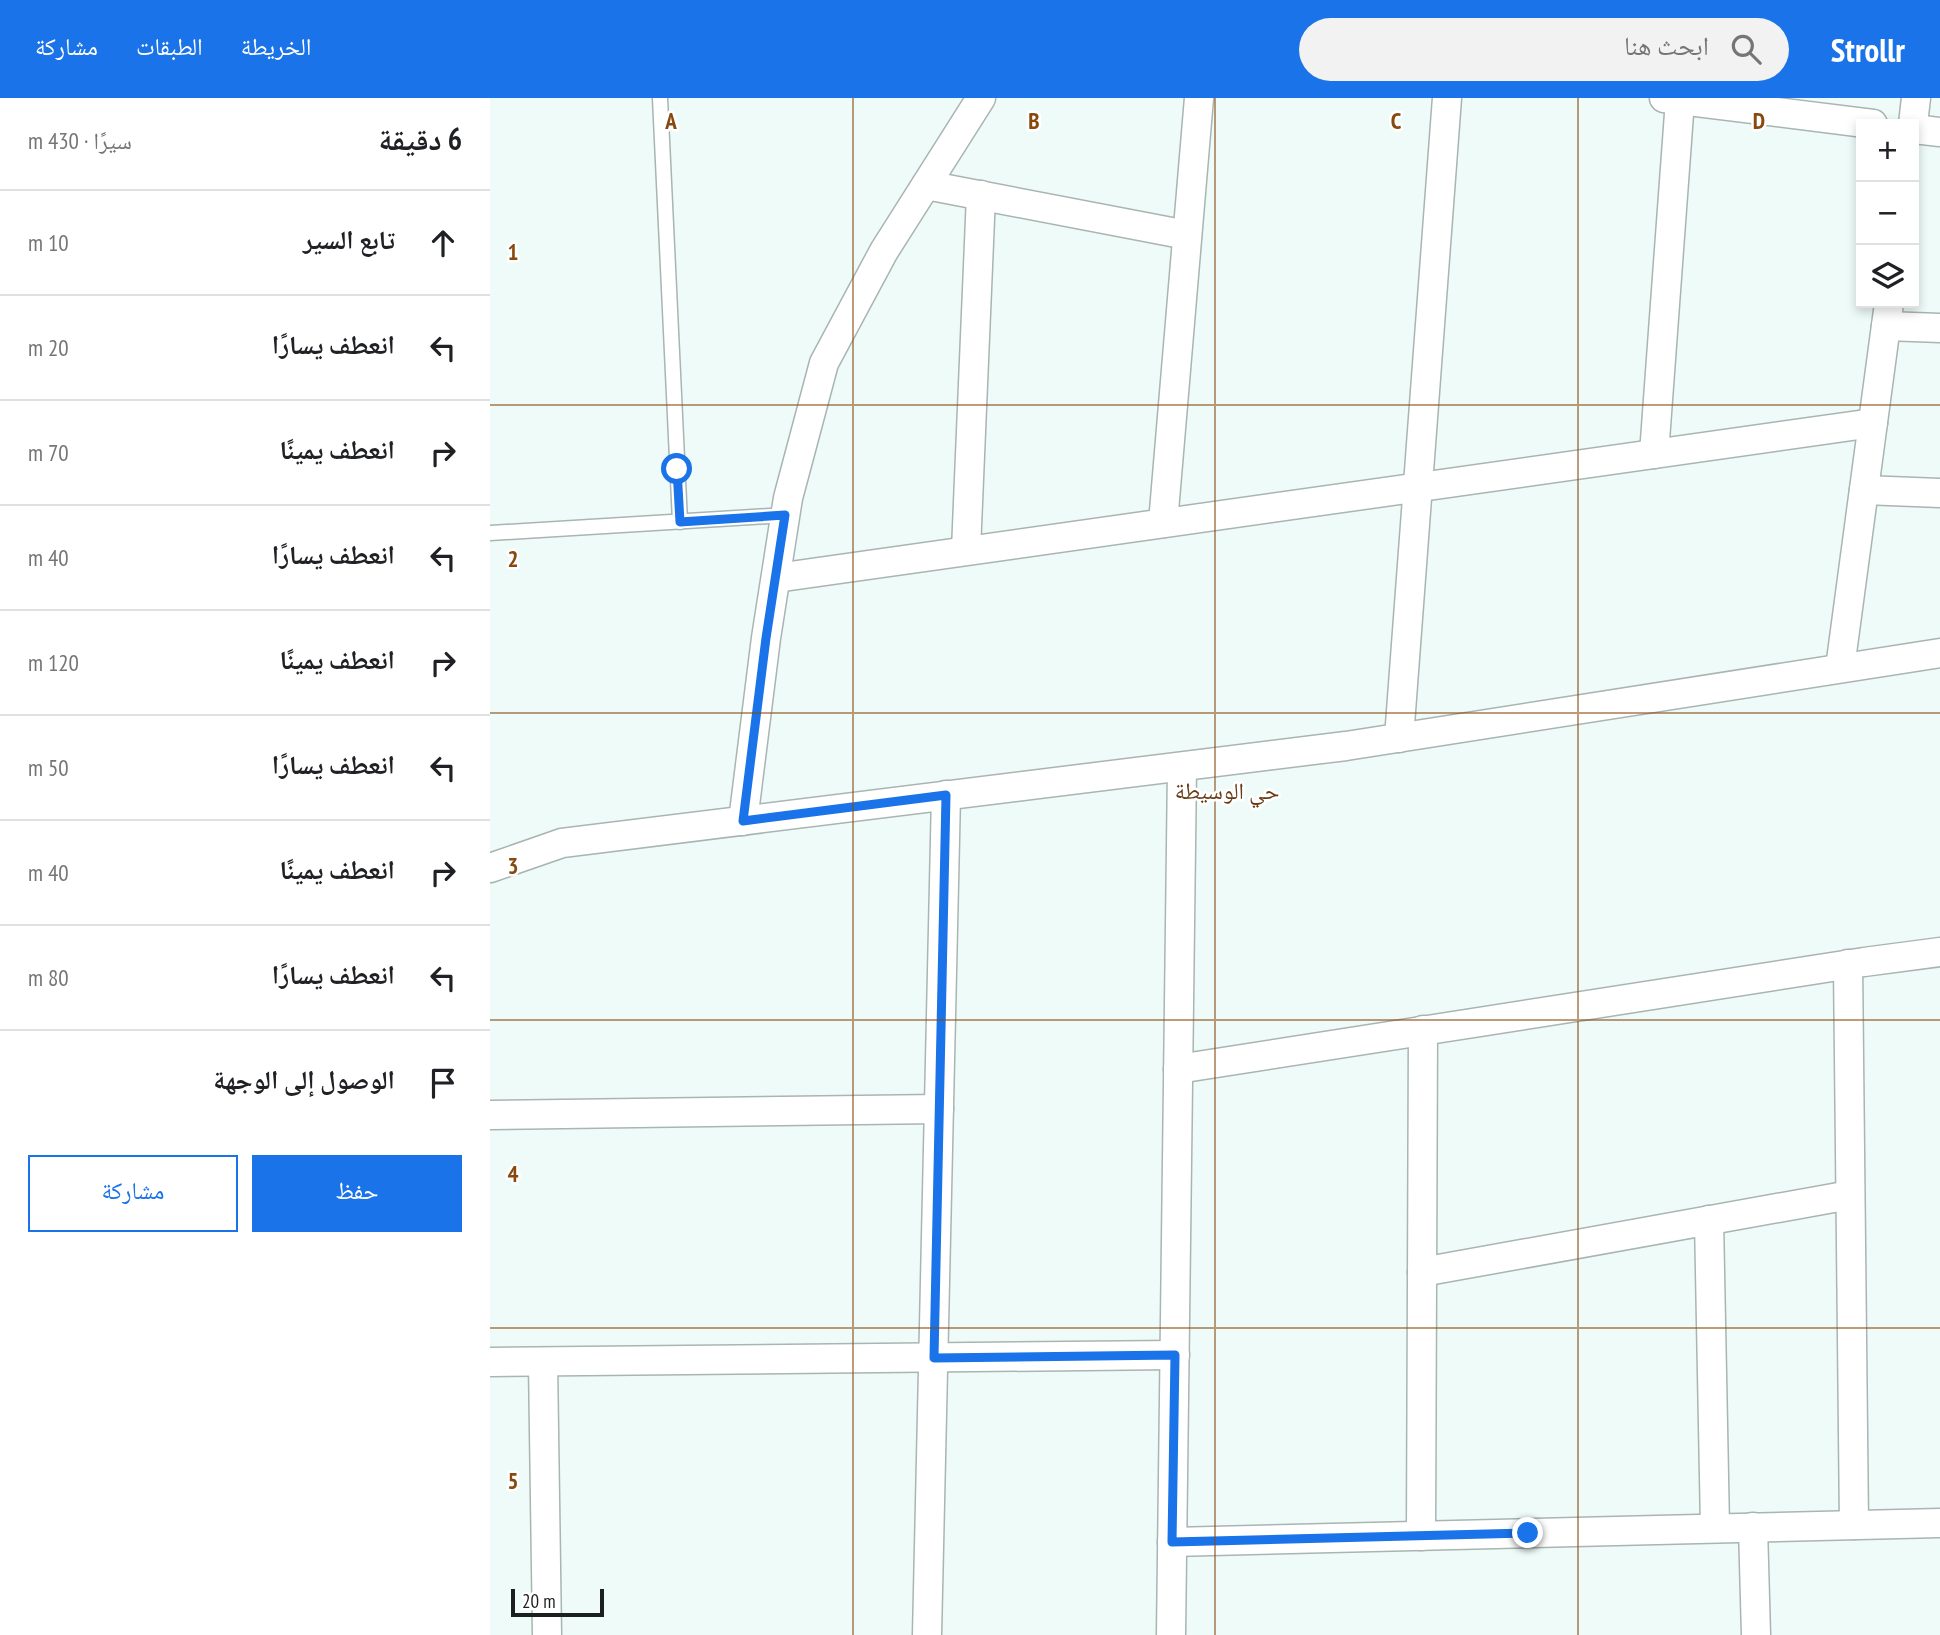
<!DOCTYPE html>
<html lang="ar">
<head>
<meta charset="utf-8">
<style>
	body { margin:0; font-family:"PT Sans Narrow","Noto Naskh Arabic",sans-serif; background:#f2f2f2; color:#202124; direction:rtl }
	.controls { position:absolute; right:21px; top:21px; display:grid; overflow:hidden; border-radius:0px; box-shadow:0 4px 10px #0003 }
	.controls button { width:63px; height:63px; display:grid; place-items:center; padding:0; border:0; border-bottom:2px solid #e0e0e0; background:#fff; color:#202124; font:35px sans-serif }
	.scale { position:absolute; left:21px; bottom:18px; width:93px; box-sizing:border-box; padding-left:7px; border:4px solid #1b1f1e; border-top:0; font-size:19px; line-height:24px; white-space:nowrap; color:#1b1f1e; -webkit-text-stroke:5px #fff; paint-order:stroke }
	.stop { position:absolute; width:21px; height:21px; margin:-16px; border:5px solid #1a73e8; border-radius:50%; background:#fff }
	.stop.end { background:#1a73e8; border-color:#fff; box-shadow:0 2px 7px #0008 }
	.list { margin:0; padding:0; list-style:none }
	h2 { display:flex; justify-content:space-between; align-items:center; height:91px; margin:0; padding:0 28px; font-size:30px }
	h2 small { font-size:23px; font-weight:400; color:#757577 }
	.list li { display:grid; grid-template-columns:46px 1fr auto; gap:21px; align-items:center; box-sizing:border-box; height:105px; padding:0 28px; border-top:2px solid #e0e0e0 }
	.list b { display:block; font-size:26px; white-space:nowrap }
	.list em { font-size:23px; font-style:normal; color:#757577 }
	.actions { display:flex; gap:14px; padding:21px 28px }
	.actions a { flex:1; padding:16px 0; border:2px solid #1a73e8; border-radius:0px; text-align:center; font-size:24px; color:#1a73e8 }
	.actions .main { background:#1a73e8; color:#fff }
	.icon { flex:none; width:38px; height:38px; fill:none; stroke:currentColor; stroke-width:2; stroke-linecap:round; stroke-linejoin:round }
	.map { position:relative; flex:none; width:1450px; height:1537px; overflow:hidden; direction:ltr }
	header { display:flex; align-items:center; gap:42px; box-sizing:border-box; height:98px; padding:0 35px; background:#1a73e8; color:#fff }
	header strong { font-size:33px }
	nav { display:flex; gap:38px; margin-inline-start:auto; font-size:24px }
	.search { width:490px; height:63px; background:#f2f2f2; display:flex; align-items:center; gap:18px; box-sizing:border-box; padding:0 24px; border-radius:38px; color:#757577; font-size:26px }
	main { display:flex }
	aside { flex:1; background:#fff }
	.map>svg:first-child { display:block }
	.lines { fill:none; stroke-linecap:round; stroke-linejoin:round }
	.lane-casing { stroke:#a8b5b2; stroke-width:17 }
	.street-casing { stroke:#a8b5b2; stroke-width:31 }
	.lane { stroke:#fff; stroke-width:14 }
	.street { stroke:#fff; stroke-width:28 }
	.route { stroke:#1a73e8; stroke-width:9 }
	.grid { fill:none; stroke:#88490f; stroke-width:2; stroke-opacity:0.55 }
	.labels { text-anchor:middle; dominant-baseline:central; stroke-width:5; stroke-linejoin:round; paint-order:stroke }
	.neighbourhood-label { font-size:23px; fill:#683c17; stroke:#fff }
	.grid-label { font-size:23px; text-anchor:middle; font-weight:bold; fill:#88490f; stroke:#fff; stroke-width:5; stroke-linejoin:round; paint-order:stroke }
</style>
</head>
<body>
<header>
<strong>Strollr</strong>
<div class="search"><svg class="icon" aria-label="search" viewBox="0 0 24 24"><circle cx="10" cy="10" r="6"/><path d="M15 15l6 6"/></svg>ابحث هنا</div>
<nav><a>الخريطة</a><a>الطبقات</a><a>مشاركة</a></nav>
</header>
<main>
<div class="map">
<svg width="1450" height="1537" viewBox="0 0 1450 1537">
	<rect width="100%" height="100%" fill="#eefbf9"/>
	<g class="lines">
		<g class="lane-casing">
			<g id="lane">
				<path d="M170 0 190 424"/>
				<path d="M0 435 295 417"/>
			</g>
		</g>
		<g class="street-casing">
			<g id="street">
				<path d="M1174 0 1383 26"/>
				<path d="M1423 26 1426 0"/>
				<path d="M1424 31 1450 34"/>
				<path d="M436 87 697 137"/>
				<path d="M1396 228 1450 230"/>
				<path d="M1164 356 1190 2"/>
				<path d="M1374 392 1450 395"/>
				<path d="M673 425 709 0"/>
				<path d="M476 452 491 97"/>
				<path d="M286 480 1383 325"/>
				<path d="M1350 570 1399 205"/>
				<path d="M909 640 957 0"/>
				<path d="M253 723 276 540 298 400 334 265 394 153 491 0"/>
				<path d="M0 770 72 745 856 648 1450 555"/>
				<path d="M1358 866 1364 1427"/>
				<path d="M688 971 1374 864 1450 854"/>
				<path d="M0 1017 449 1011"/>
				<path d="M1219 1122 1225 1430"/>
				<path d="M932 1174 1360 1097"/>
				<path d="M0 1264 685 1257"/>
				<path d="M53 1264 57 1537"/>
				<path d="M1263 1429 1266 1537"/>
				<path d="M931 1438 933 932"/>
				<path d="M682 1444 1450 1425"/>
				<path d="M437 1537 456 697"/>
				<path d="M681 1537 692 669"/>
			</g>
		</g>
		<use href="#lane" class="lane"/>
		<use href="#street" class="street"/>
	</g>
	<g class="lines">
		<path class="route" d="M187 371 190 424 295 417 276 540 253 723 456 697 444 1260 685 1257 682 1444 1038 1435"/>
	</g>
	<path class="grid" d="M363 0V1537M725 0V1537M1088 0V1537M0 307H1450M0 615H1450M0 922H1450M0 1230H1450"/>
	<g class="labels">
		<g class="neighbourhood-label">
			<text x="737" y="692">حي الوسيطة</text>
		</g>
	</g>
	<g class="grid-label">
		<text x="181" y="31">A</text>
		<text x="544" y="31">B</text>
		<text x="906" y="31">C</text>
		<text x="1269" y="31">D</text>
		<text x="23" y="162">1</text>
		<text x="23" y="469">2</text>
		<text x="23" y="776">3</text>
		<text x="23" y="1084">4</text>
		<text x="23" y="1391">5</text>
	</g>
</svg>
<div class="controls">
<button>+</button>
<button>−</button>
<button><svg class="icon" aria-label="layers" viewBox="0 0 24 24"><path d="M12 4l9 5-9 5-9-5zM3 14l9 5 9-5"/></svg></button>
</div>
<div class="scale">20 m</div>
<div class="stop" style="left:187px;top:371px"></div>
<div class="stop end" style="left:1038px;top:1435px"></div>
</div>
<aside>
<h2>6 دقيقة<small>سيرًا · 430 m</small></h2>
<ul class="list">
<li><svg class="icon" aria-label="ahead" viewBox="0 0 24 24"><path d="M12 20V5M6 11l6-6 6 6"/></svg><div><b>تابع السير</b></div><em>10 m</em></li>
<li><svg class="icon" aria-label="left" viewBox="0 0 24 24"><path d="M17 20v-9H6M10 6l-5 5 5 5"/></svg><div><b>انعطف يسارًا</b></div><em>20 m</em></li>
<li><svg class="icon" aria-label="right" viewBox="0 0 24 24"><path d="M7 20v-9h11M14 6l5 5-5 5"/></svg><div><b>انعطف يمينًا</b></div><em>70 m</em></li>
<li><svg class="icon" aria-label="left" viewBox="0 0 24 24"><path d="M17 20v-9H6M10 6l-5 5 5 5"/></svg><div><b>انعطف يسارًا</b></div><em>40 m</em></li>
<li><svg class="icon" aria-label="right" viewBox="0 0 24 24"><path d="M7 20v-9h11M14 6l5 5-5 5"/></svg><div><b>انعطف يمينًا</b></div><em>120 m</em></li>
<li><svg class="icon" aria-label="left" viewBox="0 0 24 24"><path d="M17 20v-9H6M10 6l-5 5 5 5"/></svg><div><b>انعطف يسارًا</b></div><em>50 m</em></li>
<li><svg class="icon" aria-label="right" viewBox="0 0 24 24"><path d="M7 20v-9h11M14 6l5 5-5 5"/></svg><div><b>انعطف يمينًا</b></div><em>40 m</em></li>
<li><svg class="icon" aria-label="left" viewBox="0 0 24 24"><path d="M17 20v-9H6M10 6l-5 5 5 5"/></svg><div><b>انعطف يسارًا</b></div><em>80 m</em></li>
<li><svg class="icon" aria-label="arrive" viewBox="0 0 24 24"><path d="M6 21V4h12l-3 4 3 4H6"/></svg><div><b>الوصول إلى الوجهة</b></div></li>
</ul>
<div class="actions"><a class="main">حفظ</a><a>مشاركة</a></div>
</aside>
</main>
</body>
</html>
